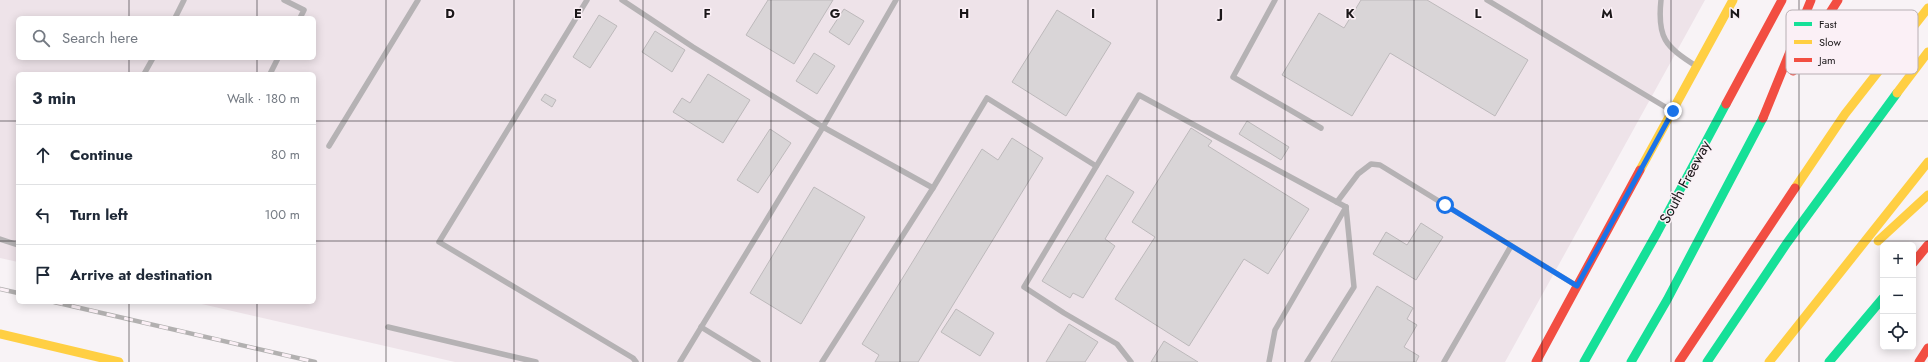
<!DOCTYPE html>
<html lang="en">
<head>
<meta charset="utf-8">
<style>
	body { margin:0; font-family:Jost,sans-serif; background:#f2f2f3; color:#1f2937 }
	.controls { position:absolute; right:12px; bottom:12px; display:grid; overflow:hidden; border-radius:6px; box-shadow:0 2px 10px #0003 }
	.controls button { width:36px; height:36px; display:grid; place-items:center; padding:0; border:0; border-bottom:1px solid #e0e1e3; background:#fff; color:#1f2937; font:20px sans-serif }
	.stop { position:absolute; width:12px; height:12px; margin:-9px; border:3px solid #1a73e8; border-radius:50%; background:#fff }
	.stop.end { background:#1a73e8; border-color:#fff; box-shadow:0 1px 4px #0008 }
	.list { margin:0; padding:0; list-style:none }
	h2 { display:flex; justify-content:space-between; align-items:center; height:52px; margin:0; padding:0 16px; font-size:17px }
	h2 small { font-size:13px; font-weight:400; color:#747a83 }
	.list li { display:grid; grid-template-columns:26px 1fr auto; gap:12px; align-items:center; box-sizing:border-box; height:60px; padding:0 16px; border-top:1px solid #e0e1e3 }
	.list b { display:block; font-size:15px; white-space:nowrap }
	.list em { font-size:13px; font-style:normal; color:#747a83 }
	.icon { flex:none; width:22px; height:22px; fill:none; stroke:currentColor; stroke-width:2; stroke-linecap:round; stroke-linejoin:round }
	.map { position:relative; flex:none; width:1928px; height:362px; overflow:hidden }
	.search { position:absolute; background:#fff; box-shadow:0 2px 10px #0003; left:16px; top:16px; width:300px; height:44px; display:flex; align-items:center; gap:10px; box-sizing:border-box; padding:0 14px; border-radius:6px; color:#747a83; font-size:15px }
	.panel { position:absolute; background:#fff; box-shadow:0 2px 10px #0003; left:16px; top:72px; width:300px; height:232px; border-radius:6px }
	.map>svg:first-child { display:block }
	.built { fill:#eee3e9; fill-rule:evenodd }
	.building { fill:#d9d5d7; stroke:#bdb9bb }
	.lines { fill:none; stroke-linecap:round; stroke-linejoin:round }
	.lane { stroke:#b5b2b4; stroke-width:5.5 }
	.fast { stroke:#16e098; stroke-width:9 }
	.slow { stroke:#ffcf43; stroke-width:9 }
	.jam { stroke:#f24e42; stroke-width:9 }
	.rail-casing { stroke:#b2b0b0; stroke-width:4.5 }
	.rail { stroke:#fbf0f6; stroke-width:3; stroke-dasharray:9; stroke-linecap:butt }
	.route { stroke:#1a73e8; stroke-width:5 }
	.grid { fill:none; stroke:#1b1719; stroke-width:1; stroke-opacity:0.55 }
	.labels { text-anchor:middle; dominant-baseline:central; stroke-width:3; stroke-linejoin:round; paint-order:stroke }
	.street-label { font-size:15px; fill:#1b1719; stroke:#fbf0f6 }
	.key { fill:#fbf0f6; stroke:#b8afb4; stroke-width:1 }
	.key-label { font-size:11px; fill:#1b1719 }
	.grid-label { font-size:13px; text-anchor:middle; font-weight:bold; fill:#1b1719; stroke:#fbf0f6; stroke-width:3; stroke-linejoin:round; paint-order:stroke }
</style>
</head>
<body>
<div class="map">
<svg width="1928" height="362" viewBox="0 0 1928 362">
	<rect width="100%" height="100%" fill="#f8f3f6"/>
	<path class="built" d="M0 0H1705L1505 362H455L193 302H314V74H18V262L0 258ZM18 18H314V58H18Z"/>
	<g class="building">
		<path d="M768 0H833L794 64 746 35Z"/>
		<path d="M1361 0H1427L1528 60 1495 116 1390 53 1352 116 1282 75 1319 13 1344 28Z"/>
		<path d="M844 9 864 21 849 45 829 32Z"/>
		<path d="M1057 10 1111 43 1066 116 1012 82Z"/>
		<path d="M599 15 617 26 590 68 573 57Z"/>
		<path d="M655 31 685 50 672 72 642 52Z"/>
		<path d="M814 53 835 66 817 94 796 81Z"/>
		<path d="M708 74 750 100 723 143 673 112 682 98 690 103Z"/>
		<path d="M545 94 556 100 552 107 541 100Z"/>
		<path d="M1247 121 1289 147 1281 160 1239 134Z"/>
		<path d="M1191 128 1212 141 1208 146 1309 209 1268 274 1244 259 1189 346 1115 299 1155 237 1132 222Z"/>
		<path d="M770 129 791 143 758 193 737 180Z"/>
		<path d="M1012 138 1043 158 918 362H875L879 355 862 344 982 149 998 160Z"/>
		<path d="M1107 175 1134 192 1105 239 1115 246 1083 298 1073 293 1070 298 1042 281Z"/>
		<path d="M814 187 865 217 801 324 750 293Z"/>
		<path d="M1421 223 1443 237 1416 280 1373 254 1386 232 1407 245Z"/>
		<path d="M1377 286 1413 308 1407 319 1417 325 1404 347 1419 356 1416 362H1331Z"/>
		<path d="M956 309 994 333 980 356 941 332Z"/>
		<path d="M1069 324 1098 342 1085 362H1046Z"/>
		<path d="M1164 341 1198 362H1151Z"/>
	</g>
	<g class="lines">
		<g class="lane">
			<path d="M284 0 304 10 300 18"/>
			<path d="M587 0 439 242 633 358 636 362"/>
			<path d="M622 0 693 47 823 127 933 188"/>
			<path d="M1275 0 1233 77 1321 128"/>
			<path d="M1487 0 1672 111"/>
			<path d="M1661 0C1657 38 1665 46 1696 66"/>
			<path d="M175 18 184 0"/>
			<path d="M144 74 153 58"/>
			<path d="M270 74 278 58"/>
			<path d="M329 146 418 0"/>
			<path d="M1337 202 1358 174 1371 164 1380 165 1577 286"/>
			<path d="M0 239 18 245"/>
			<path d="M388 327 536 362"/>
			<path d="M701 327 758 362"/>
			<path d="M680 362 823 127 896 0"/>
			<path d="M822 362 933 188 987 98 1096 166"/>
			<path d="M1131 362 1117 344 1064 313 1024 287 1139 95 1346 207"/>
			<path d="M1269 362 1275 330 1346 207"/>
			<path d="M1307 362 1354 287 1346 207"/>
			<path d="M1444 362 1511 246"/>
		</g>
		<g class="fast">
			<path d="M1584 362 1657 233 1726 104"/>
			<path d="M1631 362 1667 300 1763 118"/>
			<path d="M1707 362 1787 243 1897 93"/>
			<path d="M1829 362 1883 298"/>
		</g>
		<g class="slow">
			<path d="M1897 93 1928 52"/>
			<path d="M1640 170 1733 0"/>
			<path d="M1795 188 1845 114 1928 8"/>
			<path d="M1878 241 1928 195"/>
			<path d="M0 334 119 362"/>
			<path d="M1769 362 1928 162"/>
		</g>
		<g class="jam">
			<path d="M1793 71 1838 0"/>
			<path d="M1726 104 1782 0"/>
			<path d="M1763 118 1811 0"/>
			<path d="M1913 263 1928 245"/>
			<path d="M1536 362 1640 170"/>
			<path d="M1679 362 1795 188"/>
			<path d="M1919 362 1928 348"/>
		</g>
		<g class="rail-casing">
			<g id="rail">
				<path d="M0 289 18 293"/>
				<path d="M54 302 315 362"/>
			</g>
		</g>
		<use href="#rail" class="rail"/>
	</g>
	<g class="lines">
		<path class="route" d="M1445 205 1577 286 1673 111"/>
	</g>
	<path class="grid" d="M129 0V18M257 0V18M386 0V362M514 0V362M643 0V362M771 0V362M900 0V362M1028 0V362M1157 0V362M1285 0V362M1414 0V362M1542 0V362M1671 0V362M1799 0V362M129 58V74M257 58V74M0 121H18M314 121H1928M0 241H18M314 241H1928M129 302V362M257 302V362"/>
	<g class="labels">
		<g class="street-label">
			<text transform="translate(1685 182) rotate(-62)">South Freeway</text>
		</g>
	</g>
	<rect x="1786" y="10" width="132" height="64" rx="6" class="key"/>
	<rect x="1794" y="22" width="18" height="4" fill="#16e098"/>
	<rect x="1794" y="40" width="18" height="4" fill="#ffcf43"/>
	<rect x="1794" y="58" width="18" height="4" fill="#f24e42"/>
	<g class="key-label">
		<text x="1819" y="28">Fast</text>
		<text x="1819" y="46">Slow</text>
		<text x="1819" y="64">Jam</text>
	</g>
	<g class="grid-label">
		<text x="450" y="18">D</text>
		<text x="578" y="18">E</text>
		<text x="707" y="18">F</text>
		<text x="835" y="18">G</text>
		<text x="964" y="18">H</text>
		<text x="1093" y="18">I</text>
		<text x="1221" y="18">J</text>
		<text x="1350" y="18">K</text>
		<text x="1478" y="18">L</text>
		<text x="1607" y="18">M</text>
		<text x="1735" y="18">N</text>
	</g>
</svg>
<div class="controls">
<button>+</button>
<button>−</button>
<button><svg class="icon" aria-label="locate" viewBox="0 0 24 24"><circle cx="12" cy="12" r="6"/><path d="M12 2v4M12 18v4M2 12h4M18 12h4"/></svg></button>
</div>
<div class="stop" style="left:1445px;top:205px"></div>
<div class="stop end" style="left:1673px;top:111px"></div>
<div class="search"><svg class="icon" aria-label="search" viewBox="0 0 24 24"><circle cx="10" cy="10" r="6"/><path d="M15 15l6 6"/></svg>Search here</div>
<section class="panel">
<h2>3 min<small>Walk · 180 m</small></h2>
<ul class="list">
<li><svg class="icon" aria-label="ahead" viewBox="0 0 24 24"><path d="M12 20V5M6 11l6-6 6 6"/></svg><div><b>Continue</b></div><em>80 m</em></li>
<li><svg class="icon" aria-label="left" viewBox="0 0 24 24"><path d="M17 20v-9H6M10 6l-5 5 5 5"/></svg><div><b>Turn left</b></div><em>100 m</em></li>
<li><svg class="icon" aria-label="arrive" viewBox="0 0 24 24"><path d="M6 21V4h12l-3 4 3 4H6"/></svg><div><b>Arrive at destination</b></div></li>
</ul>
</section>
</div>
</body>
</html>
